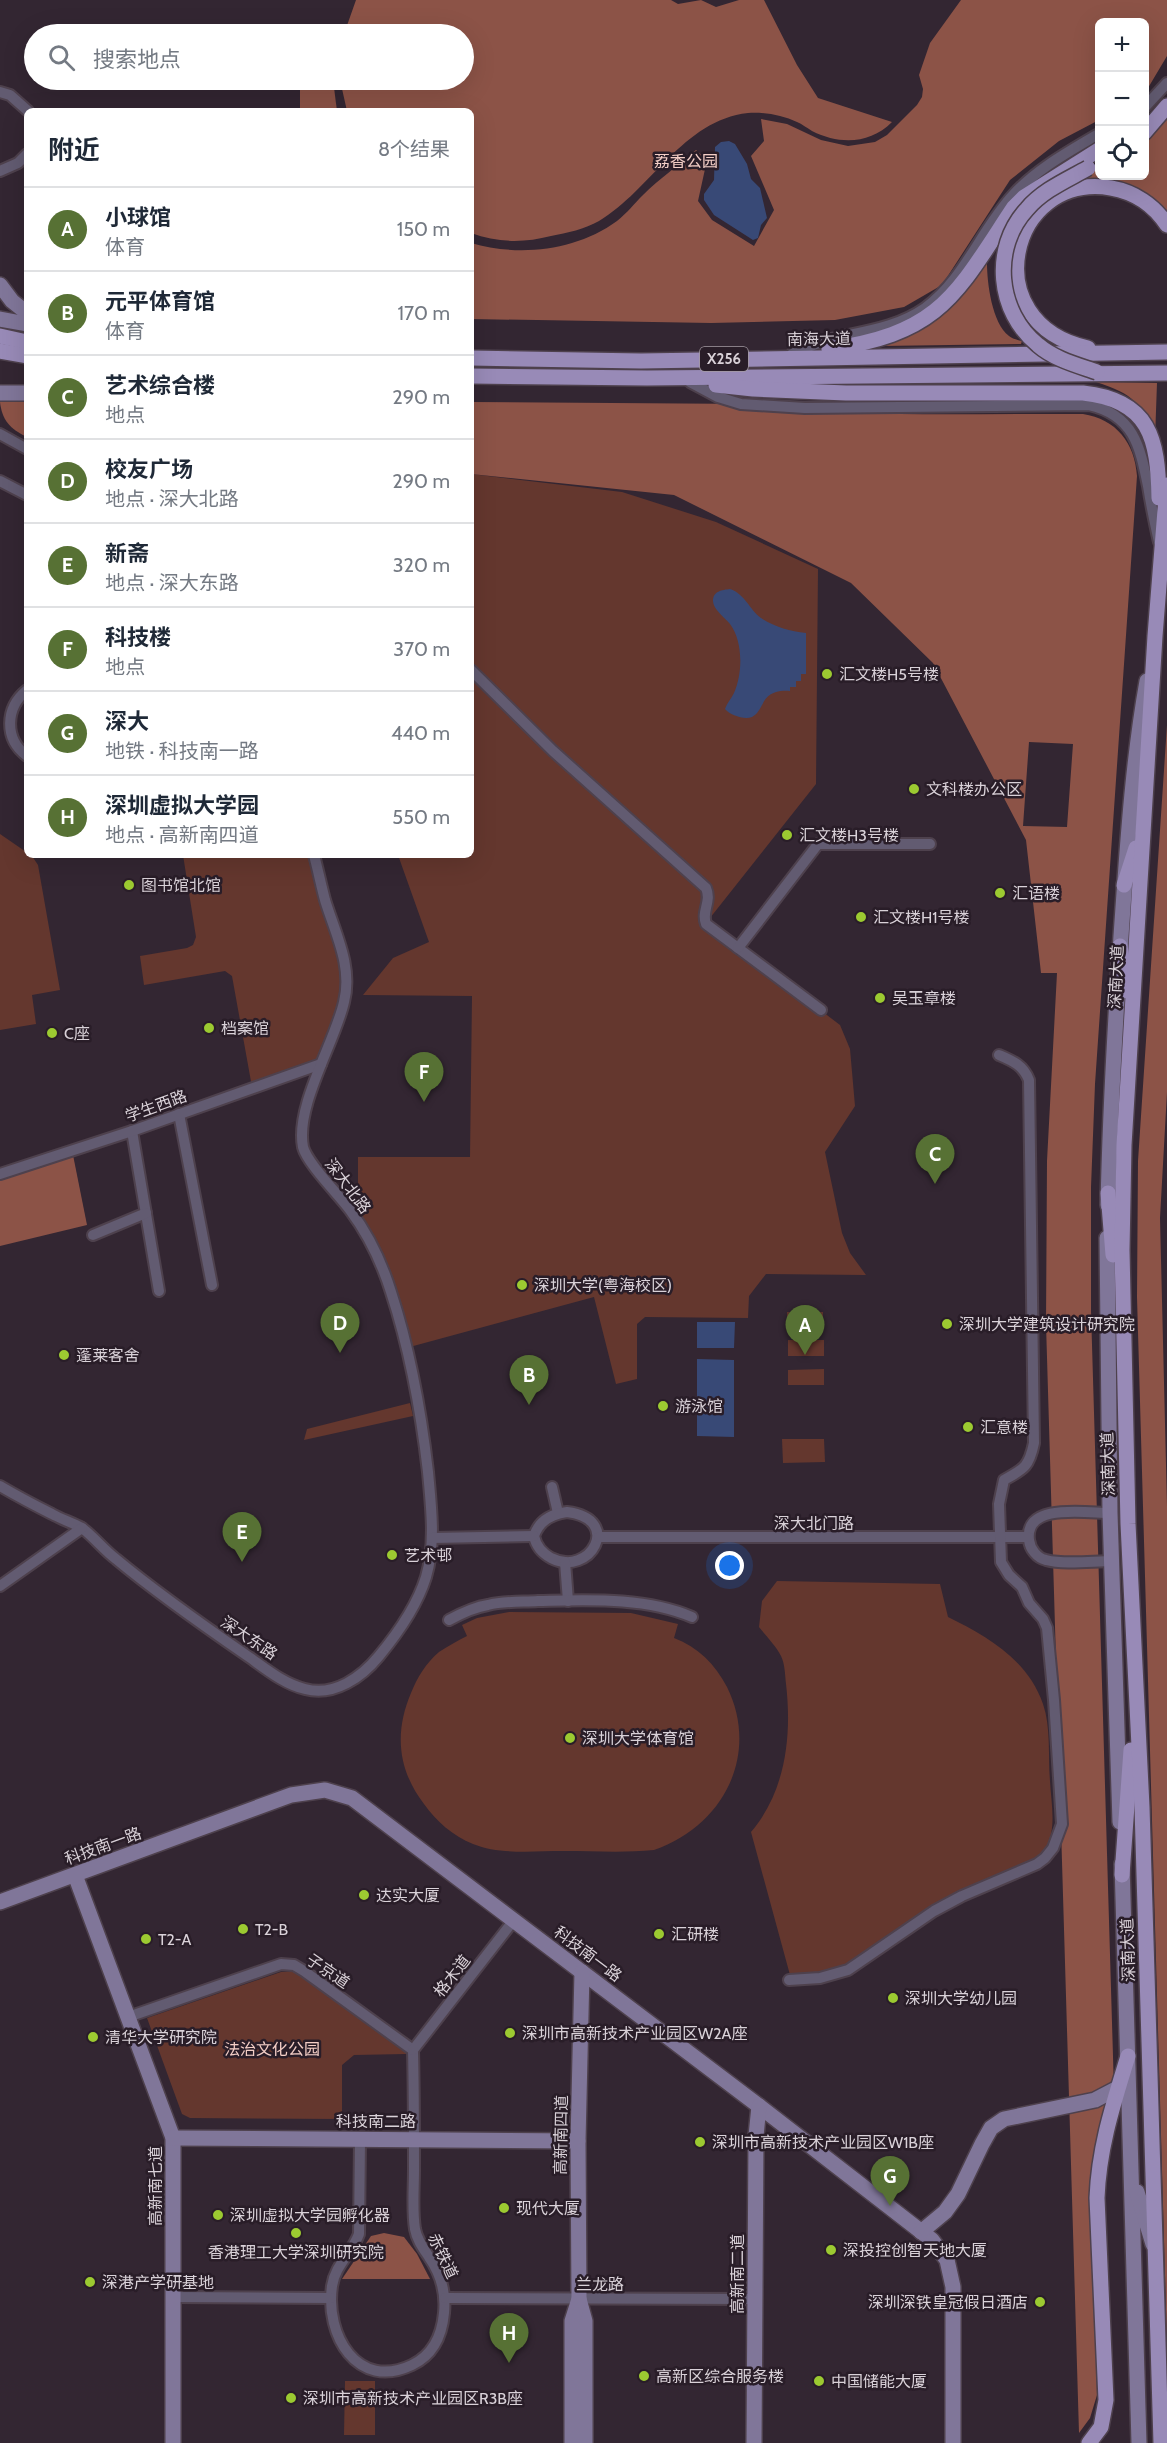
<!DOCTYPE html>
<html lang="zh">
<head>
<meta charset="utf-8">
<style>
	body { margin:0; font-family:Cabin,"Noto Sans SC",sans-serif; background:#f2f2f3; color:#1f2937 }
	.controls { position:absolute; right:18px; top:18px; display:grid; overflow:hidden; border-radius:9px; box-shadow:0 6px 24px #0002 }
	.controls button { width:54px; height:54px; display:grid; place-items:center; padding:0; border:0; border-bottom:2px solid #e0e1e3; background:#fff; color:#1f2937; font:30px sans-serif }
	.you { position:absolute; left:730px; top:1566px; width:21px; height:21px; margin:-15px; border:4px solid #fff; border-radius:50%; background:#1a73e8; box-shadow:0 0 0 9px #1a73e833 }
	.badge { display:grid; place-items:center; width:39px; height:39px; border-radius:50%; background:#577134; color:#fff; font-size:20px; font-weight:700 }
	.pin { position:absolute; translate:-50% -50px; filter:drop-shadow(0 2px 3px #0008) }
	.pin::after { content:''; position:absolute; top:32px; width:21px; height:18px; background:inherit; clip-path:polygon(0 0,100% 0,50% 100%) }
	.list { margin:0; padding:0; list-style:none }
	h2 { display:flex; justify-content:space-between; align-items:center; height:78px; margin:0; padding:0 24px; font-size:26px }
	h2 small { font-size:20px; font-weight:400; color:#747a83 }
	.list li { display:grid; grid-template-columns:39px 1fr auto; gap:18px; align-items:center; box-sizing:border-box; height:84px; padding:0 24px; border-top:2px solid #e0e1e3 }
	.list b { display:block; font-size:22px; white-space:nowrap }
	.list p { margin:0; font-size:20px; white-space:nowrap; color:#747a83 }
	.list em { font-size:20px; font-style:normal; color:#747a83 }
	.icon { flex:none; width:33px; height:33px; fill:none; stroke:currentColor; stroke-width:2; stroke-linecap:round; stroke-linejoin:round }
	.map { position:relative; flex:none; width:1167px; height:2443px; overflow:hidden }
	.search { position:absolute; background:#fff; box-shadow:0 6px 24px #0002; left:24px; top:24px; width:450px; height:66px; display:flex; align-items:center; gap:15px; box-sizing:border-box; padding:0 21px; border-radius:33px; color:#747a83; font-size:22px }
	.panel { position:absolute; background:#fff; box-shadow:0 6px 24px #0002; left:24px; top:108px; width:450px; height:750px; border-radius:9px }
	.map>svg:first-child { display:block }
	.green { fill:#64372e }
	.forest { fill:#8c5347; fill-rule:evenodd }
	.water { fill:#384976 }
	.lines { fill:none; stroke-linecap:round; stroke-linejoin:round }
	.street-casing { stroke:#4e414d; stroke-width:14 }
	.secondary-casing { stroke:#4e414d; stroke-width:18 }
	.primary-casing { stroke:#4e414d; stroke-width:18 }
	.street { stroke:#625b71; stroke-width:10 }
	.secondary { stroke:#807699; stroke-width:15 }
	.primary { stroke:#988ab7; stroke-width:15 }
	.primary-bridge-casing { stroke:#4e414d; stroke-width:18; stroke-linecap:butt }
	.primary-bridge { stroke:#988ab7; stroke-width:15 }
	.poi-dot { fill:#9cca31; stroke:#291d28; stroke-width:2 }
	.labels { text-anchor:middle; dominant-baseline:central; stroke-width:5; stroke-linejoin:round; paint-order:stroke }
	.shield { fill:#291d28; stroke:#a49ba3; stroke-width:1.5 }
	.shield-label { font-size:15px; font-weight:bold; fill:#d9d1d8 }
	.park-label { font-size:16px; fill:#f3cec6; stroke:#291d28 }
	.street-label { font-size:16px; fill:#d9d1d8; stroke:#291d28 }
	.poi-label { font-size:16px; fill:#d9d1d8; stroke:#291d28; text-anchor:start }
</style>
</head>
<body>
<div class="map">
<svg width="1167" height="2443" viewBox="0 0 1167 2443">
	<rect width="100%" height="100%" fill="#332632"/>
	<g class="green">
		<path d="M471 474 622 492 716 522 818 569 816 784 706 923 840 1025 850 1049 855 1106 825 1152 842 1233 850 1253 866 1275 766 1274 749 1296 748 1318 645 1317 637 1324V1379L616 1384 594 1297 406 1348 377 1255 336 1193H358V1157H470L472 996 363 995 393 958 429 942 398 855H471Z"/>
		<path d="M0 834 32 856 38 865 60 990 32 995 36 1024 0 1030Z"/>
		<path d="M183 855H314L347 980 321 1064 252 1087 232 976 225 971 144 985 140 956 187 948 193 945 196 937Z"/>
		<path d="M823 1312V1328H787V1312Z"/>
		<rect x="788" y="1340" width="36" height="16"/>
		<path d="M824 1369V1385H788V1370Z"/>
		<path d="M410 1403 413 1416 304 1440 307 1429Z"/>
		<path d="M782 1439H824L825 1462 783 1463Z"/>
		<path d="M777 1581 940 1584 948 1617C987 1636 1028 1660 1043 1704 1051 1727 1048 1756 1050 1781 1051 1802 1057 1828 1046 1848 1035 1868 987 1878 966 1888 935 1904 905 1923 877 1943 861 1954 846 1970 827 1974 816 1977 802 1975 790 1975L751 1832C786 1791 792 1735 786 1684 785 1675 785 1664 781 1656 776 1646 766 1636 759 1627L762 1601Z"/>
		<path d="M509 1612 631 1613 678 1624 674 1638C698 1647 715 1664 727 1687 760 1754 724 1826 654 1850 624 1853 594 1851 563 1851 534 1851 500 1855 473 1844 453 1836 436 1821 424 1804 398 1770 394 1733 411 1693 417 1678 426 1663 439 1652 448 1646 457 1641 467 1636L462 1625 477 1618Z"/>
		<path d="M294 1971 406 2051V2054L354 2055 342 2065V2119L190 2118 182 2114 147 2018 281 1972Z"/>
		<path d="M345 2381H375V2435H344Z"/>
	</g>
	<g class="forest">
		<path d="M356 0H671L678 4 701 0 716 7 739 0H764L797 65 818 98 892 122C870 144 840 145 812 131 807 128 802 124 797 122 782 115 764 112 748 113 683 120 651 190 599 221 585 229 567 233 551 236 524 243 498 243 471 233V111H347L340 80H464V34H344Z"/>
		<path d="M961 0H1167V56L1145 93 1144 22H1100L1099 120 1059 141 1010 180 942 285 904 307 835 320 711 323 471 319V243C519 257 576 251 617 221 627 213 634 204 643 195 659 179 679 165 696 150L707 160 698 201 712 220 754 246 774 210 751 156 764 141 761 119 787 124 821 140 848 146 875 142 887 135 917 105 922 97 923 89 919 75 930 43Z"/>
		<path d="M300 80H333L337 111H300Z"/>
		<path d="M1167 114V217C1128 190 1118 173 1067 184L1099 165 1100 176H1144L1145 138Z"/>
		<path d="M987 263C987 283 992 323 1009 336 1012 339 1019 340 1022 341L1021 344 881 346 886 340C914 329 941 320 961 296 971 286 978 274 987 263Z"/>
		<path d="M1096 382 1157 383 1155 439C1141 403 1134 394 1096 382Z"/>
		<path d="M27 401V437C10 429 2 420 0 402Z"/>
		<path d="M471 402 752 404C861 419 973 413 1083 414 1116 419 1135 443 1137 476L1095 1084 1091 1187V1311L1114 2090 1093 2217 1097 2395 1090 2418 1079 2433 1046 1324 1047 1161 1057 973H1041L1026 840 933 663 851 583 674 495 471 474ZM1029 742 1073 744 1067 827 1023 826Z"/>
		<path d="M1167 725V1092L1160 1218 1167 1506V2344L1137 1297 1138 1161Z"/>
		<path d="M73 1155 87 1225 0 1246V1178Z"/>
		<path d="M384 2233 404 2237 417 2254 430 2279H342L371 2236Z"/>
	</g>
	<g class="water">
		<path d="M729 141 735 144 747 164 751 179 760 188 767 218 761 225 758 238 753 240 714 215 704 200V194L714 180 715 147 721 142Z"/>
		<path d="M730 589C745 594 749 609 761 618 775 627 790 631 806 633V674H801V681H796V687H790V691C759 689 766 710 752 717 744 720 730 715 725 709 727 703 731 699 734 693 743 673 743 641 730 624 725 618 713 609 713 601 713 591 722 590 730 589Z"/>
		<path d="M697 1322H735L734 1348H697Z"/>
		<path d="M697 1359 734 1360V1437L697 1436Z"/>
	</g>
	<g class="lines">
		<g class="street-casing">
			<g id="street">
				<path d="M0 92 10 95 28 111"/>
				<path d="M1144 108 1167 83"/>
				<path d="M0 171 18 163 27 154"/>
				<path d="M792 354C806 348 820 341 835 338 866 331 898 327 925 308 965 279 981 229 1014 194 1038 168 1070 151 1100 133"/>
				<path d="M690 382 718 397 741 404 805 408 1089 405C1134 415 1140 447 1148 486 1151 505 1155 524 1159 542"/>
				<path d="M0 434 27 449"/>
				<path d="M0 481 27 495"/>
				<path d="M471 670 553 751 706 888C712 902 701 911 706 924L821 1010"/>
				<path d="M27 690C5 708 4 739 27 756"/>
				<path d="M738 948 818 844H930"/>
				<path d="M179 1114 212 1285"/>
				<path d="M132 1131 159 1291"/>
				<path d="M0 1174 132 1131 321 1064"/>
				<path d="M93 1235 146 1213"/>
				<path d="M0 1486C17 1496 34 1505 52 1514 61 1519 73 1523 82 1528 94 1537 104 1550 116 1559 158 1594 204 1626 249 1657 266 1669 284 1684 305 1689 334 1697 362 1677 379 1656 398 1633 417 1606 426 1577 436 1543 431 1506 428 1472 421 1411 410 1350 391 1292 382 1263 368 1234 350 1210 338 1194 307 1163 303 1147 295 1106 335 1042 344 1002 353 966 335 933 325 900 321 885 318 870 314 855"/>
				<path d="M552 1487 558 1513"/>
				<path d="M567 1512C624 1519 590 1578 551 1558 542 1553 536 1546 534 1536 539 1521 551 1514 567 1512Z"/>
				<path d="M1110 1513C1087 1513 1024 1502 1029 1540 1030 1549 1037 1558 1046 1560 1064 1565 1093 1561 1112 1561"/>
				<path d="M599 1537H1028"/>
				<path d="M432 1538 534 1536"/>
				<path d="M565 1562 568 1601"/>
				<path d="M0 1586 82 1528"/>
				<path d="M449 1620C462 1613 474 1607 488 1605 504 1601 521 1602 538 1601 589 1600 645 1597 692 1617"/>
				<path d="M789 1980 820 1978 848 1970 934 1911 962 1896 1037 1864 1045 1858 1053 1848 1062 1824 1054 1700 1047 1628 1043 1619 1029 1603 1022 1587 1009 1575 1001 1562 999 1504 1004 1480C1024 1469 1029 1467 1034 1443L1029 1080C1023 1065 1013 1061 999 1055"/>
				<path d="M128 2017 281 1964 294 1965 304 1971 413 2050C414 2090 414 2130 414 2169 414 2189 412 2210 415 2229 417 2240 423 2248 429 2257 441 2274 446 2293 444 2313 442 2335 433 2355 412 2365 357 2391 325 2335 332 2286 335 2265 352 2253 359 2234L360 2139"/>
				<path d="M413 2050 514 1920"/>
				<path d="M173 2297 331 2298"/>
				<path d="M445 2298 755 2299"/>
			</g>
		</g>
		<g class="secondary-casing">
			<g id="secondary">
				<path d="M0 285 12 301 27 313"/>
				<path d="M0 319 27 324"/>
				<path d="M0 393H27"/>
				<path d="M1108 1205C1110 1115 1115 1025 1121 936 1127 851 1132 765 1147 681"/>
				<path d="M1107 1238 1110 1513 1120 1822"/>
				<path d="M1122 1864 1139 2443"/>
				<path d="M75 1875 173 2138V2443"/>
				<path d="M0 1902 291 1795 325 1790 352 1798 759 2106 932 2240 947 2260 953 2287V2443"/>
				<path d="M173 2138 578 2141"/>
				<path d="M1137 2192 1153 2244"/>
				<path d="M921 2232 945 2212 958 2194 982 2144 991 2128 1004 2119 1095 2100 1118 2088"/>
				<path d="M579 2299 585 2321V2443"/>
				<path d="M572 2443V2321L579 2299 578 2141 582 1972"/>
				<path d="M754 2443 756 2136 759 2106"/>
			</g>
		</g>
		<g class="primary-casing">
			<g id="primary">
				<path d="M1144 133 1167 106"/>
				<path d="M0 336 27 342"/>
				<path d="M1088 348C973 323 1009 171 1111 188 1134 192 1154 205 1167 225"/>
				<path d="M829 349C942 333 956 294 1014 207L1024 197 1100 149"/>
				<path d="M0 351 27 356"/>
				<path d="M471 358 641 361 1167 352"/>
				<path d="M471 376 647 378 1167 373"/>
				<path d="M716 385 753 389 846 393H1083C1150 400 1158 439 1159 498"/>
				<path d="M1124 885 1136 848"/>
				<path d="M1120 946 1127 991"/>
				<path d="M1108 1193 1113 1255"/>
				<path d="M1122 1875 1131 1750"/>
				<path d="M1089 2443 1101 2427 1106 2400 1097 2198C1099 2147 1113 2105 1128 2056"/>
				<path d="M1161 2443 1142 1807 1128 1524 1122 1250 1124 1145 1155 636 1167 485"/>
			</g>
		</g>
		<use href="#street" class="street"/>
		<use href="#secondary" class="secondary"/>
		<use href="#primary" class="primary"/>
		<g class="primary-bridge-casing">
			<path id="primary-bridge" d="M1088 168C1067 180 1043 190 1027 209 991 248 997 312 1038 345 1054 359 1077 365 1097 372"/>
		</g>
		<use href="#primary-bridge" class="primary-bridge"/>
	</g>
	<g class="poi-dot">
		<circle cx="827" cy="674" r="6"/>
		<circle cx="914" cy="789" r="6"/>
		<circle cx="787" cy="835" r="6"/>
		<circle cx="129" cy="885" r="6"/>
		<circle cx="1000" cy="893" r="6"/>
		<circle cx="861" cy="917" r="6"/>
		<circle cx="880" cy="998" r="6"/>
		<circle cx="209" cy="1028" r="6"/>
		<circle cx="52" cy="1033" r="6"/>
		<circle cx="522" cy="1285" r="6"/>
		<circle cx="947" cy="1324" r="6"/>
		<circle cx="64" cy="1355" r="6"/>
		<circle cx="663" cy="1406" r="6"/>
		<circle cx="968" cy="1427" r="6"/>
		<circle cx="392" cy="1555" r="6"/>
		<circle cx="570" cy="1738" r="6"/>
		<circle cx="364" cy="1895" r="6"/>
		<circle cx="243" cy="1929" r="6"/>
		<circle cx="659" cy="1934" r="6"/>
		<circle cx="146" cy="1939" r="6"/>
		<circle cx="893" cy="1998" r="6"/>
		<circle cx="510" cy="2033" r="6"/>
		<circle cx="93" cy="2037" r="6"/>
		<circle cx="700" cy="2142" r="6"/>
		<circle cx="504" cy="2208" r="6"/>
		<circle cx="218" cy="2215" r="6"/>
		<circle cx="296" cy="2233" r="6"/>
		<circle cx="831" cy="2250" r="6"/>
		<circle cx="90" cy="2282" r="6"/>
		<circle cx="1040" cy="2302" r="6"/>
		<circle cx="644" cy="2376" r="6"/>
		<circle cx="819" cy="2381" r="6"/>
		<circle cx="291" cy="2398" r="6"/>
	</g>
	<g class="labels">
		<rect class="shield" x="700" y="347" width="48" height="24" rx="4.5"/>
		<g class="shield-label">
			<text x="724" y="359">X256</text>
		</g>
		<g class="park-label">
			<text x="686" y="161">荔香公园</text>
			<text x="272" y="2049">法治文化公园</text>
		</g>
		<g class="street-label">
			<text transform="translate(819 339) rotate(-1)">南海大道</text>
			<text transform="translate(1116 977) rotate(-87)">深南大道</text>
			<text transform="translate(156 1106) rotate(-20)">学生西路</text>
			<text transform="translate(348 1186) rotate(53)">深大北路</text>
			<text transform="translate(1108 1464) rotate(-92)">深南大道</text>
			<text x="814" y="1523">深大北门路</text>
			<text transform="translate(249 1638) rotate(34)">深大东路</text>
			<text transform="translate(103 1846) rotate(-20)">科技南一路</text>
			<text transform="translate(1128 1950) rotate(-92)">深南大道</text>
			<text transform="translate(588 1954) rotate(37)">科技南一路</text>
			<text transform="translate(328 1971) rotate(34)">子京道</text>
			<text transform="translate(452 1976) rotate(-52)">格木道</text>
			<text x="376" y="2121">科技南二路</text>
			<text transform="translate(561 2135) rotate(-89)">高新南四道</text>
			<text transform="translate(155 2186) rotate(-90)">高新南七道</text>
			<text transform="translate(443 2256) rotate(65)">赤铁道</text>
			<text transform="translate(737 2274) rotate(-90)">高新南二道</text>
			<text x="600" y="2284">兰龙路</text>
		</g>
		<g class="poi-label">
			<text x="839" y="674">汇文楼H5号楼</text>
			<text x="926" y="789">文科楼办公区</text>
			<text x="799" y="835">汇文楼H3号楼</text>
			<text x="141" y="885">图书馆北馆</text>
			<text x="1012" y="893">汇语楼</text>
			<text x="873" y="917">汇文楼H1号楼</text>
			<text x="892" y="998">吴玉章楼</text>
			<text x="221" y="1028">档案馆</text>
			<text x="64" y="1033">C座</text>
			<text x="534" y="1285">深圳大学(粤海校区)</text>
			<text x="959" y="1324">深圳大学建筑设计研究院</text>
			<text x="76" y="1355">蓬莱客舍</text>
			<text x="675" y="1406">游泳馆</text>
			<text x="980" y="1427">汇意楼</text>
			<text x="404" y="1555">艺术邨</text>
			<text x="582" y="1738">深圳大学体育馆</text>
			<text x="376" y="1895">达实大厦</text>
			<text x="255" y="1929">T2-B</text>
			<text x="671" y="1934">汇研楼</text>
			<text x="158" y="1939">T2-A</text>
			<text x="905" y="1998">深圳大学幼儿园</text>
			<text x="522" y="2033">深圳市高新技术产业园区W2A座</text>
			<text x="105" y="2037">清华大学研究院</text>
			<text x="712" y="2142">深圳市高新技术产业园区W1B座</text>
			<text x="516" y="2208">现代大厦</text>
			<text x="230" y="2215">深圳虚拟大学园孵化器</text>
			<text x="843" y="2250">深投控创智天地大厦</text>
			<text x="296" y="2252" text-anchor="middle">香港理工大学深圳研究院</text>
			<text x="102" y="2282">深港产学研基地</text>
			<text x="1028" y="2302" text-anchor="end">深圳深铁皇冠假日酒店</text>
			<text x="656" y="2376">高新区综合服务楼</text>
			<text x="831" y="2381">中国储能大厦</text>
			<text x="303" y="2398">深圳市高新技术产业园区R3B座</text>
		</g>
	</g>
</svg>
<div class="controls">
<button>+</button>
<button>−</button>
<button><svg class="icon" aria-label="locate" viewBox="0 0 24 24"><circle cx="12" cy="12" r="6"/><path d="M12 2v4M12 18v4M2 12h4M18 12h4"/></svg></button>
</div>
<div class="you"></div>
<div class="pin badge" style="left:805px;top:1355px">A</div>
<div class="pin badge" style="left:529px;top:1405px">B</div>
<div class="pin badge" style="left:935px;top:1184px">C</div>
<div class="pin badge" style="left:340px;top:1353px">D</div>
<div class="pin badge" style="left:242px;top:1562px">E</div>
<div class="pin badge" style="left:424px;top:1102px">F</div>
<div class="pin badge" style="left:890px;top:2206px">G</div>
<div class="pin badge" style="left:509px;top:2363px">H</div>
<div class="search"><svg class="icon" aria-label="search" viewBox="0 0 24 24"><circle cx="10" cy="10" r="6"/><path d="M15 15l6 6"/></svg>搜索地点</div>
<section class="panel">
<h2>附近<small>8个结果</small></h2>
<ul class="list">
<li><span class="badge">A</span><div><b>小球馆</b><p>体育</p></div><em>150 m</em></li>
<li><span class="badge">B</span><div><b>元平体育馆</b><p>体育</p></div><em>170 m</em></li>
<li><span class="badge">C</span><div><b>艺术综合楼</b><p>地点</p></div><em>290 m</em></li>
<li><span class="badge">D</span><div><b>校友广场</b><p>地点 · 深大北路</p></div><em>290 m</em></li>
<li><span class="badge">E</span><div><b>新斋</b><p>地点 · 深大东路</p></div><em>320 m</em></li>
<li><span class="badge">F</span><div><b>科技楼</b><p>地点</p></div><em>370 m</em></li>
<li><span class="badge">G</span><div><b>深大</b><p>地铁 · 科技南一路</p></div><em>440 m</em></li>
<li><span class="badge">H</span><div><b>深圳虚拟大学园</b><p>地点 · 高新南四道</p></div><em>550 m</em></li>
</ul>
</section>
</div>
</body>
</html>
